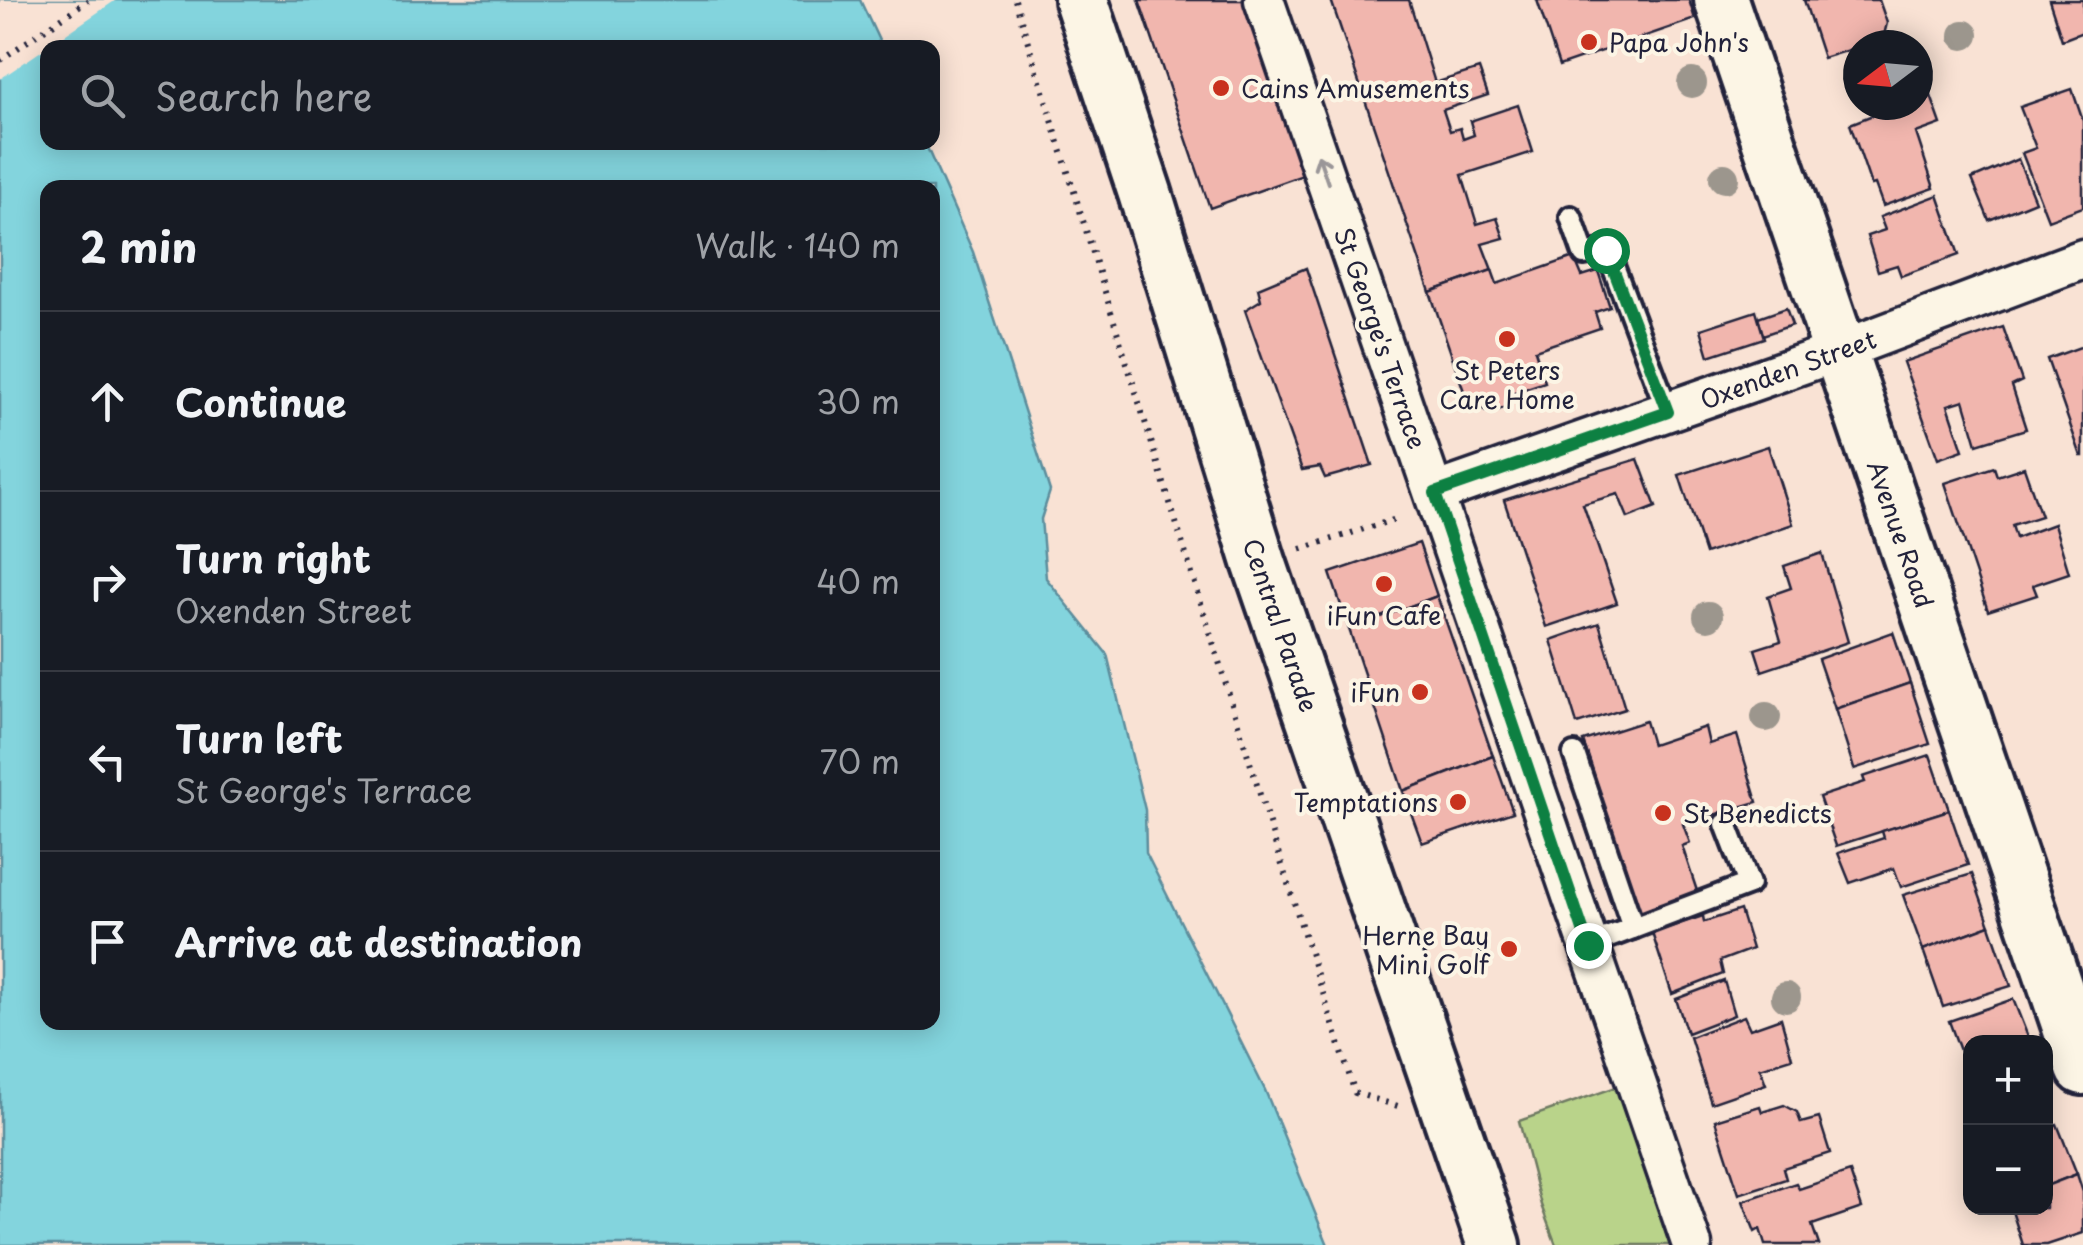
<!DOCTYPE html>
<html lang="en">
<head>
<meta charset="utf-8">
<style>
	body { margin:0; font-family:"Playpen Sans",sans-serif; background:#242831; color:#f1f3f6 }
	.controls { position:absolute; right:30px; bottom:30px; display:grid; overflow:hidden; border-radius:20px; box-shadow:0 5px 25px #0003 }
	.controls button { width:90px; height:90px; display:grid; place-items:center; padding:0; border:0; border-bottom:2px solid #363941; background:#171b24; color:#f1f3f6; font:50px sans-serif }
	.compass { position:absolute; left:1843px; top:30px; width:90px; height:90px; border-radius:50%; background:#171b24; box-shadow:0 5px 25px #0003; rotate:254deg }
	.stop { position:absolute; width:30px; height:30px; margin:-22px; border:8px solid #0b8043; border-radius:50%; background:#fff }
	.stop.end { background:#0b8043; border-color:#fff; box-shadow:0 2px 10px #0008 }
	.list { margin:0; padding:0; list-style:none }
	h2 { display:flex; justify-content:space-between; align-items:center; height:130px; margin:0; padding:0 40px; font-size:42px }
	h2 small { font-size:32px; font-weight:400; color:#9ea1a6 }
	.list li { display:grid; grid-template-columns:65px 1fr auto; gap:30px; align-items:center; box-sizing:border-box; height:180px; padding:0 40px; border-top:2px solid #363941 }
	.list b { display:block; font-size:38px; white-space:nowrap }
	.list p { margin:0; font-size:32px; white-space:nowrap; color:#9ea1a6 }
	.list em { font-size:32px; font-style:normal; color:#9ea1a6 }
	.icon { flex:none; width:55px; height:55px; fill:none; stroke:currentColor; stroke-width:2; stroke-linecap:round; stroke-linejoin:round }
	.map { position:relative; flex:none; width:2083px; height:1245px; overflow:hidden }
	.search { position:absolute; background:#171b24; box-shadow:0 5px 25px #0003; left:40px; top:40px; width:900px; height:110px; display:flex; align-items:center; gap:25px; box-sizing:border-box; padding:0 35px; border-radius:20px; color:#9ea1a6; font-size:38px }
	.panel { position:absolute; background:#171b24; box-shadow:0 5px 25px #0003; left:40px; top:180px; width:900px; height:850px; border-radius:20px }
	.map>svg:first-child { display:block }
	.green { fill:#b9d38a; stroke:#6e7a62; stroke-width:2.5 }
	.water { fill:#83d4dd; stroke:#5c8d9c; stroke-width:2.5; fill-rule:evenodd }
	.pier { fill:#f9e2d4 }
	.building { fill:#f1b6ae; stroke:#22223b; stroke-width:2.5 }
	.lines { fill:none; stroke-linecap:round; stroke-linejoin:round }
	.lane-casing { stroke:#22223b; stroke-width:28 }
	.street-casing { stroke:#22223b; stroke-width:45 }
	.secondary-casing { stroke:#22223b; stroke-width:60 }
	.path { stroke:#22223b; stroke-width:6; stroke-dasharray:2.5 8; stroke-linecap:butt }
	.lane { stroke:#fcf5e5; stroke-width:20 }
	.street { stroke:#fcf5e5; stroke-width:38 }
	.secondary { stroke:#fcf5e5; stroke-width:52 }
	.tree { fill:#9c968d }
	.oneway { stroke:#9a9698 }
	.route { stroke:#0b8043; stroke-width:12 }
	.poi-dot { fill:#c8321e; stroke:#fcf5e5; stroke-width:4 }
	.labels { text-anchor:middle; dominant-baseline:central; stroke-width:8; stroke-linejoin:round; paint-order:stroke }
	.poi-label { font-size:25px; fill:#22223b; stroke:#fcf5e5; text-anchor:start }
	.street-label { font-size:25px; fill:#22223b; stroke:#fcf5e5 }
</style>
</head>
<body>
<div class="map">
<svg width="2083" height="1245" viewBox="0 0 2083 1245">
	<rect width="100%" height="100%" fill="#f9e2d4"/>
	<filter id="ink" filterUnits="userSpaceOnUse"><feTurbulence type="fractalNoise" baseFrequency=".01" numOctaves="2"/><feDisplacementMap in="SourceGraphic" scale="20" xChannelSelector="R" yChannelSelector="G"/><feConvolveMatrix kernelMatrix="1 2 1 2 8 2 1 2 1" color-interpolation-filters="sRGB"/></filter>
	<g filter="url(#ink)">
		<path class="green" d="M1616 1087 1670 1245H1556L1541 1205 1519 1121Z"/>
		<path class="water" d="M0 0H860L882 47 48 48V142L925 143 973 252 1050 491 1041 519 1046 578 1107 654 1145 810 1146 853 1265 1090 1328 1245H0ZM48 188H932V1022H48Z"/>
		<path class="pier" d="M0 0H116L0 79Z"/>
		<g class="building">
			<path d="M1139 0H1245L1303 175 1210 208Z"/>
			<path d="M1331 0H1409L1435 83 1479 69 1488 95 1443 110 1450 131 1460 128 1463 139 1474 135 1470 121 1518 105 1533 152 1462 175 1477 224 1497 218 1504 238 1482 244 1492 270 1430 292Z"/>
			<path d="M1537 0H1689L1695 19 1559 66Z"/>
			<path d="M1804 0H1879L1887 23 1883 39 1858 45V47L1823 58Z"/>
			<path d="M2049 0H2083V32L2062 40Z"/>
			<path d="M2072 89 2083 121V207L2048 220 2022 153 2036 148 2020 107Z"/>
			<path d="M1930 93 1941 124 1916 133 1934 188 1883 206 1875 184 1871 185 1850 124 1898 105H1918V97Z"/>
			<path d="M2018 159 2035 201 1989 220 1972 179Z"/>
			<path d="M1938 195 1959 255 1901 276 1897 265 1878 271 1867 236 1885 230 1880 217Z"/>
			<path d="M1574 257 1582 276 1598 271 1610 307 1595 312 1600 328 1535 350 1545 382 1509 394 1507 407 1489 413 1478 406 1470 409 1430 292 1492 270 1497 284Z"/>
			<path d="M1306 268 1372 465 1325 478 1320 467 1302 470 1245 310 1261 300 1258 288Z"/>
			<path d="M1786 308 1792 325 1763 335 1758 318Z"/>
			<path d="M1756 311 1764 338 1709 356 1701 329Z"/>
			<path d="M2003 327 2022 381 2012 386 2026 429 1977 444 1964 400 1948 405 1963 450 1938 459 1903 362Z"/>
			<path d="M2083 346V456H2081L2047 359Z"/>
			<path d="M1768 446 1793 524 1705 554 1679 475Z"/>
			<path d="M1638 459 1656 507 1628 518 1618 494 1583 504 1617 603 1546 627 1504 500Z"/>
			<path d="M1994 467 1997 476 2024 467 2041 516 2012 525 2016 538 2054 524 2069 573 2033 585 2037 595 1988 611 1945 483Z"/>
			<path d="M1419 543 1437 596 1349 629 1330 573Z"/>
			<path d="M1822 553 1848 642 1762 671 1755 649 1781 641 1768 596 1791 588 1784 566Z"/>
			<path d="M1437 596 1493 756 1403 791 1349 629Z"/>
			<path d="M1599 623 1625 709 1577 724 1551 640Z"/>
			<path d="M1893 632 1910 683 1835 709 1818 659Z"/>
			<path d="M1910 683 1930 744 1854 769 1835 709Z"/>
			<path d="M1645 721 1652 745 1705 727 1709 744 1737 735 1757 802 1683 824 1690 843 1682 846 1699 897 1640 917 1583 741Z"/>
			<path d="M1930 755 1949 810 1836 846 1819 797 1865 782 1863 777Z"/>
			<path d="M1493 756 1513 812 1422 843 1403 791Z"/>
			<path d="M1949 810 1968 865 1901 887 1894 868 1850 883 1838 853 1884 838 1882 831Z"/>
			<path d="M1972 874 1990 925 1923 950 1903 895Z"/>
			<path d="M1740 910 1752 949 1720 961 1723 974 1672 994 1652 933 1703 916 1704 922Z"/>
			<path d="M1990 925 2011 986 1943 1007 1923 950Z"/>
			<path d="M1724 981 1734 1015 1687 1033 1676 999Z"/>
			<path d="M2013 999 2030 1042H1970V1074L1969 1075 1949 1021Z"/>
			<path d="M1744 1016 1750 1029 1781 1018 1792 1058 1760 1068 1766 1084 1711 1103 1690 1037Z"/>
			<path d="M1784 1105 1797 1112 1801 1123 1819 1118 1830 1153 1783 1168 1786 1179 1739 1194 1715 1120 1760 1106 1762 1112Z"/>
			<path d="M2057 1124 2077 1174 2046 1186V1128Z"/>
			<path d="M1850 1172 1862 1208 1812 1225 1819 1245H1765L1760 1229 1755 1232 1743 1201 1796 1183 1799 1189Z"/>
			<path d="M2077 1174 2083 1192V1233L2047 1245H2023L2011 1208H2046V1186Z"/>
		</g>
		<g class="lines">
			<g class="lane-casing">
				<g id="lane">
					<path d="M1571 217 1584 254 1607 250 1668 412"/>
					<path d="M1574 754 1633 928 1588 945"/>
					<path d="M1633 928 1749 884 1726 824"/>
				</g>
			</g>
			<g class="street-casing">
				<g id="street">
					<path d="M1264 0 1692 1245"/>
					<path d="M1435 493 1839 351 2083 259"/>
				</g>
			</g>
			<g class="secondary-casing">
				<g id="secondary">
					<path d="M1081 0 1145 193 1259 562 1494 1245"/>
					<path d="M1721 0 2083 1068"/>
				</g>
			</g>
			<g class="path">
				<path d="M1015 0 1274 840 1355 1093 1398 1106"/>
				<path d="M0 60 88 0"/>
				<path d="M1301 549 1399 518"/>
			</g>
			<use href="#lane" class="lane"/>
			<use href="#street" class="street"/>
			<use href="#secondary" class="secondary"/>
		</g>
		<g class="tree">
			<circle cx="1964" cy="35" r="15"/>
			<circle cx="1692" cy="83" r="15"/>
			<circle cx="1724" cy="178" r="15"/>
			<circle cx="1708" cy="616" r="15"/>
			<circle cx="1766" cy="717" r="15"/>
			<circle cx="1786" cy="997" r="15"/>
		</g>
		<defs><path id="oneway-shaft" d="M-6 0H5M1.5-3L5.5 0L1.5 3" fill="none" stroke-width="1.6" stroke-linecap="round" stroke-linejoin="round" transform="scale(2.5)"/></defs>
		<use class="oneway" href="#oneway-shaft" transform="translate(1323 169) rotate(-109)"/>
	</g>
	<g class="lines" filter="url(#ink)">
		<path class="route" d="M1588 945 1435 493 1668 412 1606 250"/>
	</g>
	<g class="poi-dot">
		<circle cx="1589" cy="42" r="10"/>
		<circle cx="1221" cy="88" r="10"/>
		<circle cx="1507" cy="339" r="10"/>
		<circle cx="1384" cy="584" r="10"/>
		<circle cx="1420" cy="692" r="10"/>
		<circle cx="1458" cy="802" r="10"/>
		<circle cx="1663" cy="813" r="10"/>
		<circle cx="1509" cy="949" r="10"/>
	</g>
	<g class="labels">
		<g class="poi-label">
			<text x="1609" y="42">Papa John's</text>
			<text x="1241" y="88">Cains Amusements</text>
			<text x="1507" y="370" text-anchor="middle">St Peters<tspan x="1507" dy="29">Care Home</tspan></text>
			<text x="1384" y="615" text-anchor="middle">iFun Cafe</text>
			<text x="1400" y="692" text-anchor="end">iFun</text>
			<text x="1438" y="802" text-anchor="end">Temptations</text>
			<text x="1683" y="813">St Benedicts</text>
			<text x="1489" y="935" text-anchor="end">Herne Bay<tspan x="1489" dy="29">Mini Golf</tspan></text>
		</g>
		<g class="street-label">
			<text transform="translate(1381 338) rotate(71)">St George's Terrace</text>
			<text transform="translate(1788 369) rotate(-20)">Oxenden Street</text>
			<text transform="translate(1901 534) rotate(71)">Avenue Road</text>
			<text transform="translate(1281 625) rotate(71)">Central Parade</text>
		</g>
	</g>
</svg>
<div class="controls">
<button>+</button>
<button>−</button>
</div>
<svg class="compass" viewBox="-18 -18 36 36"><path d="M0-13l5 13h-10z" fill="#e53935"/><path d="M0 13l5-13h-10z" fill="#9ea1a6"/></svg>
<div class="stop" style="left:1606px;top:250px"></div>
<div class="stop end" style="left:1588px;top:945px"></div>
<div class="search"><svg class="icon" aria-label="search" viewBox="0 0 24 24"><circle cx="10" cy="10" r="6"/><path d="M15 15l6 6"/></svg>Search here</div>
<section class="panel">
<h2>2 min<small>Walk · 140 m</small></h2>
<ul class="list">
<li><svg class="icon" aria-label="ahead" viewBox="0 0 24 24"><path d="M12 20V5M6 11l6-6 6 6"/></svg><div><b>Continue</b></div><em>30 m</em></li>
<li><svg class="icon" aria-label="right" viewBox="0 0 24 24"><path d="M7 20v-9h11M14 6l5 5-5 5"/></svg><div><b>Turn right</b><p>Oxenden Street</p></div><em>40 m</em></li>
<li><svg class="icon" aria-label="left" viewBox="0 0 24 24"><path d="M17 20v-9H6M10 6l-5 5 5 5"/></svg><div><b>Turn left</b><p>St George's Terrace</p></div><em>70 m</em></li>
<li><svg class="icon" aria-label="arrive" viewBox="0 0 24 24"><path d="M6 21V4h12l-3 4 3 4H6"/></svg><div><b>Arrive at destination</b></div></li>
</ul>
</section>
</div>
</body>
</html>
